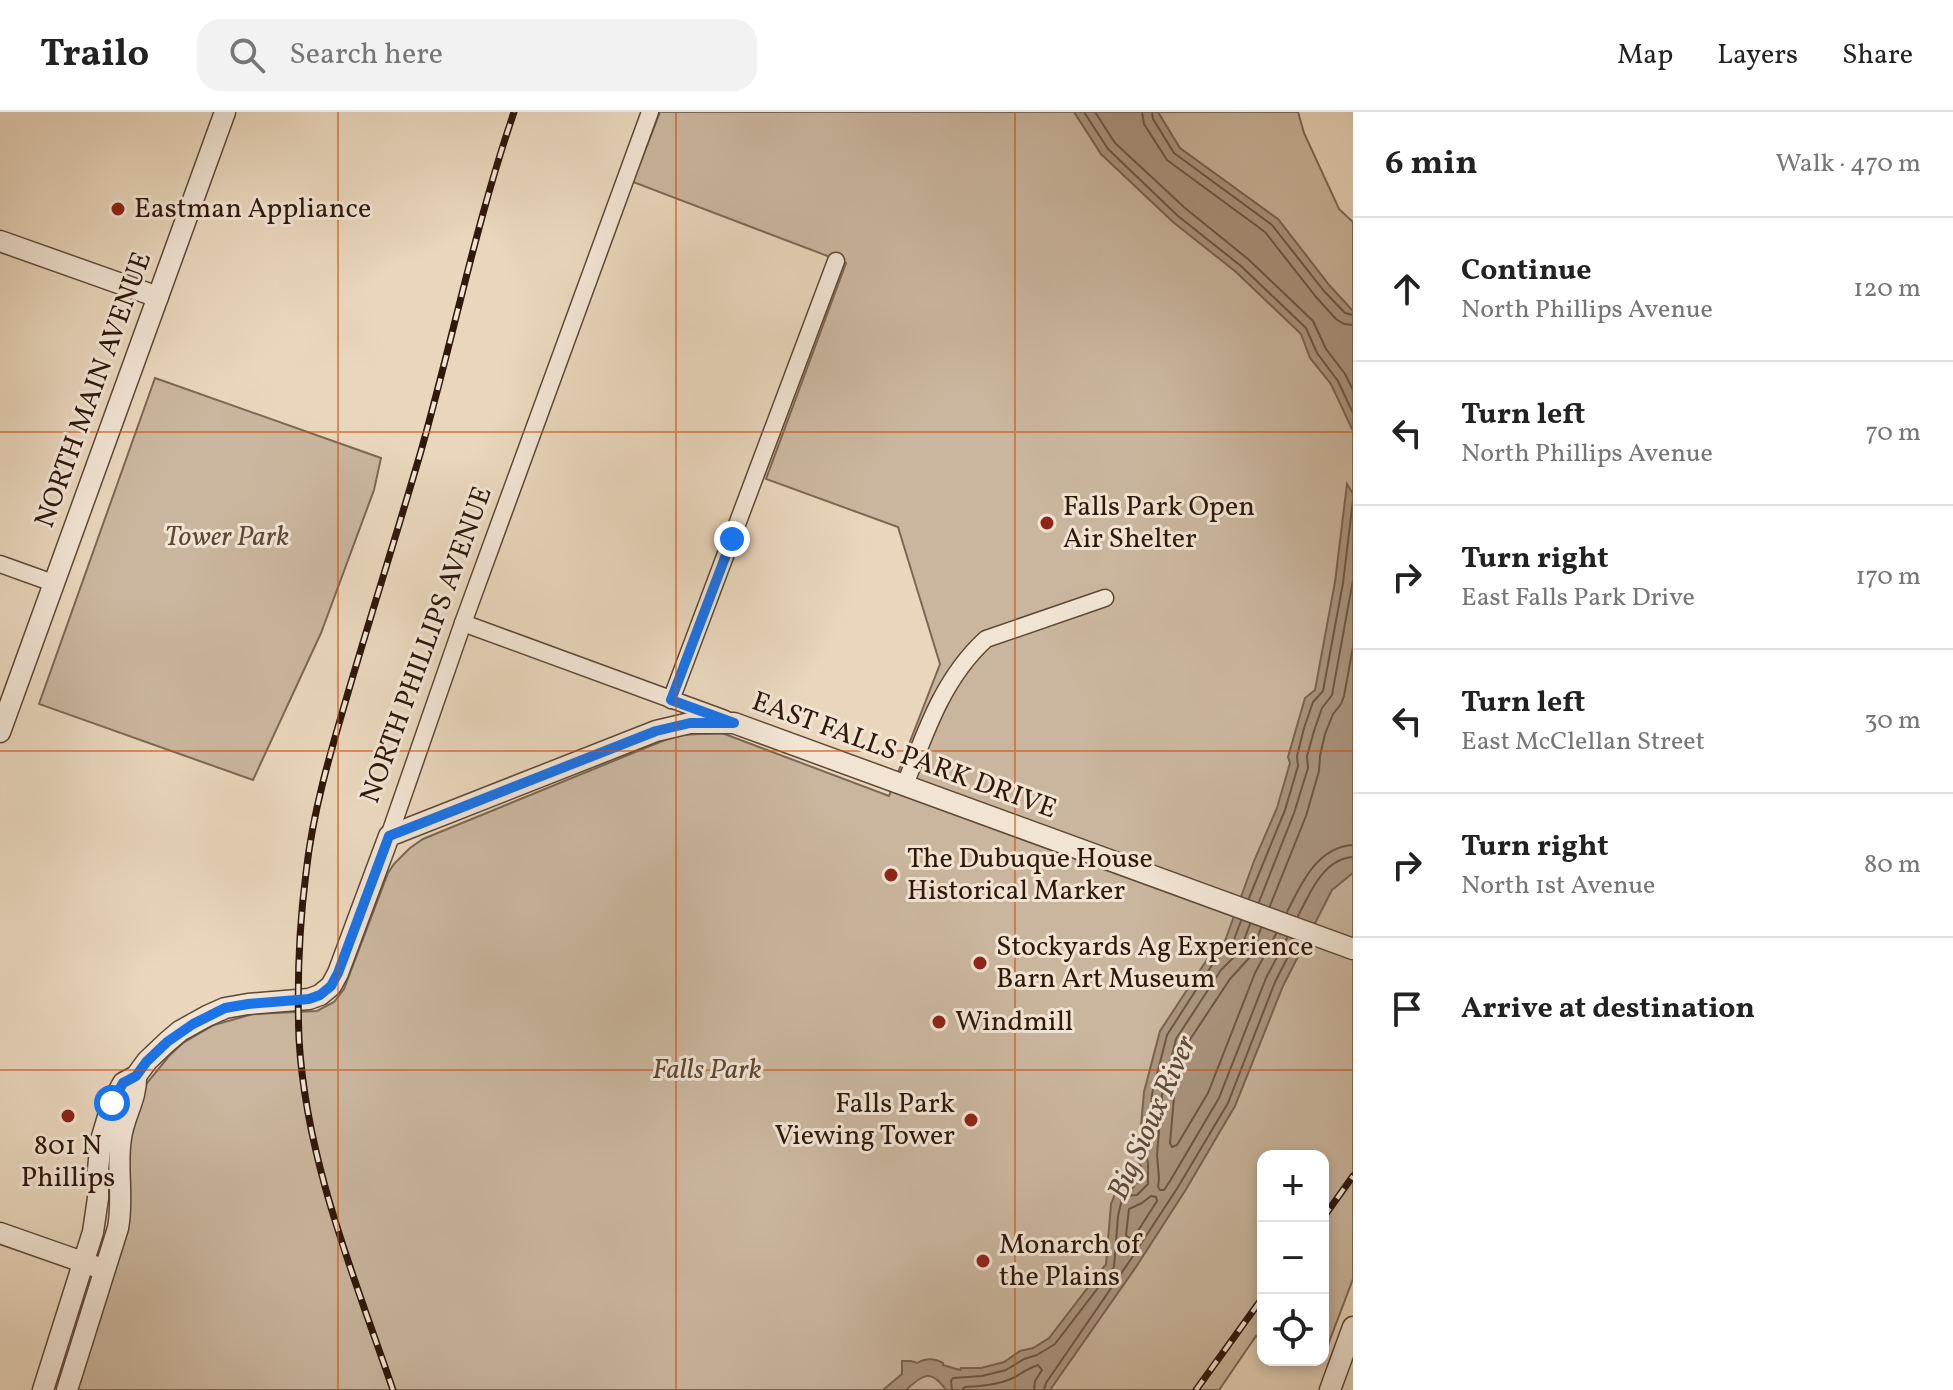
<!DOCTYPE html>
<html lang="en">
<head>
<meta charset="utf-8">
<style>
	body { margin:0; font-family:Vollkorn,serif; background:#f2f2f2; color:#222 }
	.controls { position:absolute; right:24px; bottom:24px; display:grid; overflow:hidden; border-radius:16px; box-shadow:0 4px 12px #0003 }
	.controls button { width:72px; height:72px; display:grid; place-items:center; padding:0; border:0; border-bottom:2px solid #e0e0e0; background:#fff; color:#222; font:40px sans-serif }
	.stop { position:absolute; width:24px; height:24px; margin:-18px; border:6px solid #1a73e8; border-radius:50%; background:#fff }
	.stop.end { background:#1a73e8; border-color:#fff; box-shadow:0 2px 8px #0008 }
	.list { margin:0; padding:0; list-style:none }
	h2 { display:flex; justify-content:space-between; align-items:center; height:104px; margin:0; padding:0 32px; font-size:34px }
	h2 small { font-size:26px; font-weight:400; color:#767676 }
	.list li { display:grid; grid-template-columns:52px 1fr auto; gap:24px; align-items:center; box-sizing:border-box; height:144px; padding:0 32px; border-top:2px solid #e0e0e0 }
	.list b { display:block; font-size:30px; white-space:nowrap }
	.list p { margin:0; font-size:26px; white-space:nowrap; color:#767676 }
	.list em { font-size:26px; font-style:normal; color:#767676 }
	.icon { flex:none; width:44px; height:44px; fill:none; stroke:currentColor; stroke-width:2; stroke-linecap:round; stroke-linejoin:round }
	.map { position:relative; flex:none; width:1353px; height:1278px; overflow:hidden }
	header { display:flex; align-items:center; gap:48px; box-sizing:border-box; height:112px; padding:0 40px; background:#fff; border-bottom:2px solid #e0e0e0 }
	header strong { font-size:38px }
	nav { display:flex; gap:44px; margin-inline-start:auto; font-size:28px }
	.search { width:560px; height:72px; background:#f2f2f2; display:flex; align-items:center; gap:20px; box-sizing:border-box; padding:0 28px; border-radius:24px; color:#767676; font-size:30px }
	main { display:flex }
	aside { flex:1; background:#fff }
	.map>svg:first-child { display:block }
	.green { fill:#cab69e; stroke:#7d6754; stroke-width:2 }
	.water { fill:#aa957f; stroke:#796350; stroke-width:2 }
	.lines { fill:none; stroke-linecap:round; stroke-linejoin:round }
	.shore { stroke:#6d5644; stroke-width:2 }
	.minor-casing { stroke:#5e4836; stroke-width:19 }
	.tertiary-casing { stroke:#5e4836; stroke-width:23 }
	.minor { stroke:#f1e4d3; stroke-width:16 }
	.tertiary { stroke:#f1e4d3; stroke-width:20 }
	.rail-casing { stroke:#30180a; stroke-width:7 }
	.rail { stroke:#f1e4d3; stroke-width:4; stroke-dasharray:12; stroke-linecap:butt }
	.route { stroke:#1a73e8; stroke-width:10 }
	.grid { fill:none; stroke:#cc4f0c; stroke-width:2; stroke-opacity:0.55 }
	.poi-dot { fill:#8f2418; stroke:#f1e4d3; stroke-width:3 }
	.labels { text-anchor:middle; dominant-baseline:central; stroke-width:6; stroke-linejoin:round; paint-order:stroke }
	.poi-label { font-size:28px; fill:#30180a; stroke:#f1e4d3; text-anchor:start }
	.street-label { font-size:28px; fill:#30180a; stroke:#f1e4d3 }
	.park-label { font-size:28px; font-style:italic; fill:#5e4736; stroke:#f1e4d3 }
	.water-label { font-size:30px; font-style:italic; fill:#614a39; stroke:#f1e4d3 }
</style>
</head>
<body>
<header>
<strong>Trailo</strong>
<div class="search"><svg class="icon" aria-label="search" viewBox="0 0 24 24"><circle cx="10" cy="10" r="6"/><path d="M15 15l6 6"/></svg>Search here</div>
<nav><a>Map</a><a>Layers</a><a>Share</a></nav>
</header>
<main>
<div class="map">
<svg width="1353" height="1278" viewBox="0 0 1353 1278">
	<rect width="100%" height="100%" fill="#e9d6bc"/>
	<filter id="stains"><feTurbulence type="fractalNoise" baseFrequency=".0025" numOctaves="4"/><feColorMatrix values="0 0 0 0 .2 0 0 0 0 .09 0 0 0 0 .02 0 0 0 .5 -.17"/></filter>
	<radialGradient id="worn" r=".72"><stop offset=".6" stop-color="#630" stop-opacity="0"/><stop offset="1" stop-color="#630" stop-opacity=".3"/></radialGradient>
	<g class="green">
		<path d="M660 0H1298L1304 21 1339 97 1353 110V1167L1323 1246V1044H1263V1228L1256 1224 1219 1278H73L126 1053 136 996 147 971 169 944 183 931 214 913 253 902 317 899 334 890 344 877 388 761 394 752 410 736 423 727 677 623 722 621 889 684 940 552 898 415 766 367 846 151 633 70Z"/>
		<path d="M155 266 381 346 374 378 321 521 253 668 39 592Z"/>
	</g>
	<g class="water">
		<path d="M1074 0H1158L1180 36 1278 107 1330 174 1353 199V319L1331 272 1310 246 1301 222 1236 160 1173 110 1101 42Z"/>
		<path d="M1347 372 1353 382V761L1332 778 1283 874 1235 994 1185 1079 1136 1155 1050 1278H946C931 1256 922 1263 906 1278H883L902 1262V1249H911L917 1251C925 1246 935 1246 943 1251V1253L960 1258 961 1256H981L1004 1250 1020 1239 1033 1236 1049 1226 1106 1152 1111 1092 1115 1082 1123 1075 1130 1077 1133 1076 1136 1071H1141L1142 1066 1137 1057 1141 1054 1138 1048 1144 980 1160 919 1210 843 1215 841 1214 838 1225 829 1254 749 1277 696 1290 651 1288 645 1305 586 1315 578 1335 470Z"/>
	</g>
	<g class="lines">
		<g class="shore">
			<path d="M1084 0 1108 37 1178 104 1241 154 1306 216 1317 241 1338 269 1353 301"/>
			<path d="M1095 0 1115 31 1185 96 1248 147 1313 209 1326 237 1345 262 1353 278"/>
			<path d="M1142 0 1144 12 1167 48 1265 120 1316 185 1336 207 1344 212 1353 213"/>
			<path d="M1152 0 1153 7 1174 41 1272 113 1324 179 1345 201 1353 203"/>
			<path d="M1249 786 1285 698 1298 654 1297 644 1304 616 1313 590 1323 579 1343 471 1353 388"/>
			<path d="M1259 790 1294 701 1308 656 1307 644 1314 619 1322 596 1332 583 1353 468"/>
			<path d="M1270 794 1306 704 1319 659 1320 644 1325 622 1333 602 1341 592 1344 584 1353 535"/>
			<path d="M1287 800C1301 772 1317 735 1353 733"/>
			<path d="M1298 804C1310 781 1323 747 1353 745"/>
			<path d="M1250 812 1240 839 1221 858 1176 927 1162 983 1157 1043 1159 1066 1158 1075 1160 1078H1164L1170 1069 1219 986 1266 866 1287 826"/>
			<path d="M1261 816 1250 845 1230 867 1187 932 1174 985 1170 1031 1172 1035 1177 1033 1208 981 1255 861 1276 822"/>
			<path d="M1151 1084 1156 1085 1157 1089 1134 1125 1129 1126 1126 1123 1129 1097 1142 1091Z"/>
			<path d="M952 1278 951 1269 953 1266 982 1264 1006 1258 1024 1247 1037 1243 1055 1232 1114 1155 1118 1104 1122 1087 1125 1084 1137 1083 1148 1072V1052L1147 1045 1152 982 1167 923 1214 850 1232 833 1241 809"/>
			<path d="M962 1278 965 1275C982 1274 998 1273 1013 1266 1023 1261 1028 1256 1038 1253L1042 1258 1035 1269 1034 1278"/>
			<path d="M1044 1278 1046 1271 1129 1150 1178 1075 1228 991 1275 870 1296 829"/>
		</g>
		<g class="minor-casing">
			<g id="minor">
				<path d="M0 452 53 471"/>
				<path d="M463 511 725 607"/>
				<path d="M671 588 836 149"/>
				<path d="M905 673C925 621 943 566 986 527L1105 486"/>
				<path d="M389 724 463 511 650 0"/>
			</g>
		</g>
		<g class="tertiary-casing">
			<g id="tertiary">
				<path d="M0 129 158 185"/>
				<path d="M0 620 225 0"/>
				<path d="M0 1121 94 1154"/>
				<path d="M43 1278 93 1120 98 1086V1058L101 1028 112 991 123 971 136 964 147 949 167 930 180 919 207 904 225 896 248 892 309 887 320 883 331 874 338 861 389 724 656 619 690 611H734L1353 837"/>
				<path d="M67 1278 118 1116C124 1085 116 1056 121 1026 124 1003 137 987 136 964"/>
				<path d="M1330 1278 1353 1215"/>
			</g>
		</g>
		<use href="#minor" class="minor"/>
		<use href="#tertiary" class="tertiary"/>
		<g class="rail-casing">
			<g id="rail">
				<path d="M1323 1106 1353 1064"/>
				<path d="M393 1278C354 1164 306 1049 299 927 297 872 299 815 306 761 313 697 332 635 350 574 373 496 398 418 421 339 453 226 476 111 514 0"/>
				<path d="M1196 1278 1263 1185"/>
			</g>
		</g>
		<use href="#rail" class="rail"/>
	</g>
	<g class="lines">
		<path class="route" d="M112 991 123 971 136 964 147 949 167 930 193 912 225 896 248 892 309 887 320 883 331 874 338 861 389 724 656 619 690 611H734L671 588 732 427"/>
	</g>
	<path class="grid" d="M338 0V1278M676 0V1278M1015 0V1278M0 320H1353M0 639H1353M0 958H1353"/>
	<g class="poi-dot">
		<circle cx="118" cy="97" r="8"/>
		<circle cx="1047" cy="411" r="8"/>
		<circle cx="891" cy="763" r="8"/>
		<circle cx="980" cy="851" r="8"/>
		<circle cx="939" cy="910" r="8"/>
		<circle cx="68" cy="1004" r="8"/>
		<circle cx="971" cy="1008" r="8"/>
		<circle cx="983" cy="1149" r="8"/>
	</g>
	<g class="labels">
		<g class="poi-label">
			<text x="134" y="97">Eastman Appliance</text>
			<text x="1063" y="395">Falls Park Open<tspan x="1063" dy="32">Air Shelter</tspan></text>
			<text x="907" y="747">The Dubuque House<tspan x="907" dy="32">Historical Marker</tspan></text>
			<text x="996" y="835">Stockyards Ag Experience<tspan x="996" dy="32">Barn Art Museum</tspan></text>
			<text x="955" y="910">Windmill</text>
			<text x="955" y="992" text-anchor="end">Falls Park<tspan x="955" dy="32">Viewing Tower</tspan></text>
			<text x="68" y="1034" text-anchor="middle">801 N<tspan x="68" dy="32">Phillips</tspan></text>
			<text x="999" y="1133">Monarch of<tspan x="999" dy="32">the Plains</tspan></text>
		</g>
		<g class="street-label">
			<text transform="translate(94 278) rotate(-70)">NORTH MAIN AVENUE</text>
			<text transform="translate(427 533) rotate(-70)">NORTH PHILLIPS AVENUE</text>
			<text transform="translate(904 644) rotate(20)">EAST FALLS PARK DRIVE</text>
		</g>
		<g class="park-label">
			<text x="227" y="425">Tower Park</text>
			<text x="707" y="958">Falls Park</text>
		</g>
		<g class="water-label">
			<text transform="translate(1153 1006) rotate(-66)">Big Sioux River</text>
		</g>
	</g>
	<rect width="100%" height="100%" filter="url(#stains)"/>
	<rect width="100%" height="100%" fill="url(#worn)"/>
</svg>
<div class="controls">
<button>+</button>
<button>−</button>
<button><svg class="icon" aria-label="locate" viewBox="0 0 24 24"><circle cx="12" cy="12" r="6"/><path d="M12 2v4M12 18v4M2 12h4M18 12h4"/></svg></button>
</div>
<div class="stop" style="left:112px;top:991px"></div>
<div class="stop end" style="left:732px;top:427px"></div>
</div>
<aside>
<h2>6 min<small>Walk · 470 m</small></h2>
<ul class="list">
<li><svg class="icon" aria-label="ahead" viewBox="0 0 24 24"><path d="M12 20V5M6 11l6-6 6 6"/></svg><div><b>Continue</b><p>North Phillips Avenue</p></div><em>120 m</em></li>
<li><svg class="icon" aria-label="left" viewBox="0 0 24 24"><path d="M17 20v-9H6M10 6l-5 5 5 5"/></svg><div><b>Turn left</b><p>North Phillips Avenue</p></div><em>70 m</em></li>
<li><svg class="icon" aria-label="right" viewBox="0 0 24 24"><path d="M7 20v-9h11M14 6l5 5-5 5"/></svg><div><b>Turn right</b><p>East Falls Park Drive</p></div><em>170 m</em></li>
<li><svg class="icon" aria-label="left" viewBox="0 0 24 24"><path d="M17 20v-9H6M10 6l-5 5 5 5"/></svg><div><b>Turn left</b><p>East McClellan Street</p></div><em>30 m</em></li>
<li><svg class="icon" aria-label="right" viewBox="0 0 24 24"><path d="M7 20v-9h11M14 6l5 5-5 5"/></svg><div><b>Turn right</b><p>North 1st Avenue</p></div><em>80 m</em></li>
<li><svg class="icon" aria-label="arrive" viewBox="0 0 24 24"><path d="M6 21V4h12l-3 4 3 4H6"/></svg><div><b>Arrive at destination</b></div></li>
</ul>
</aside>
</main>
</body>
</html>
